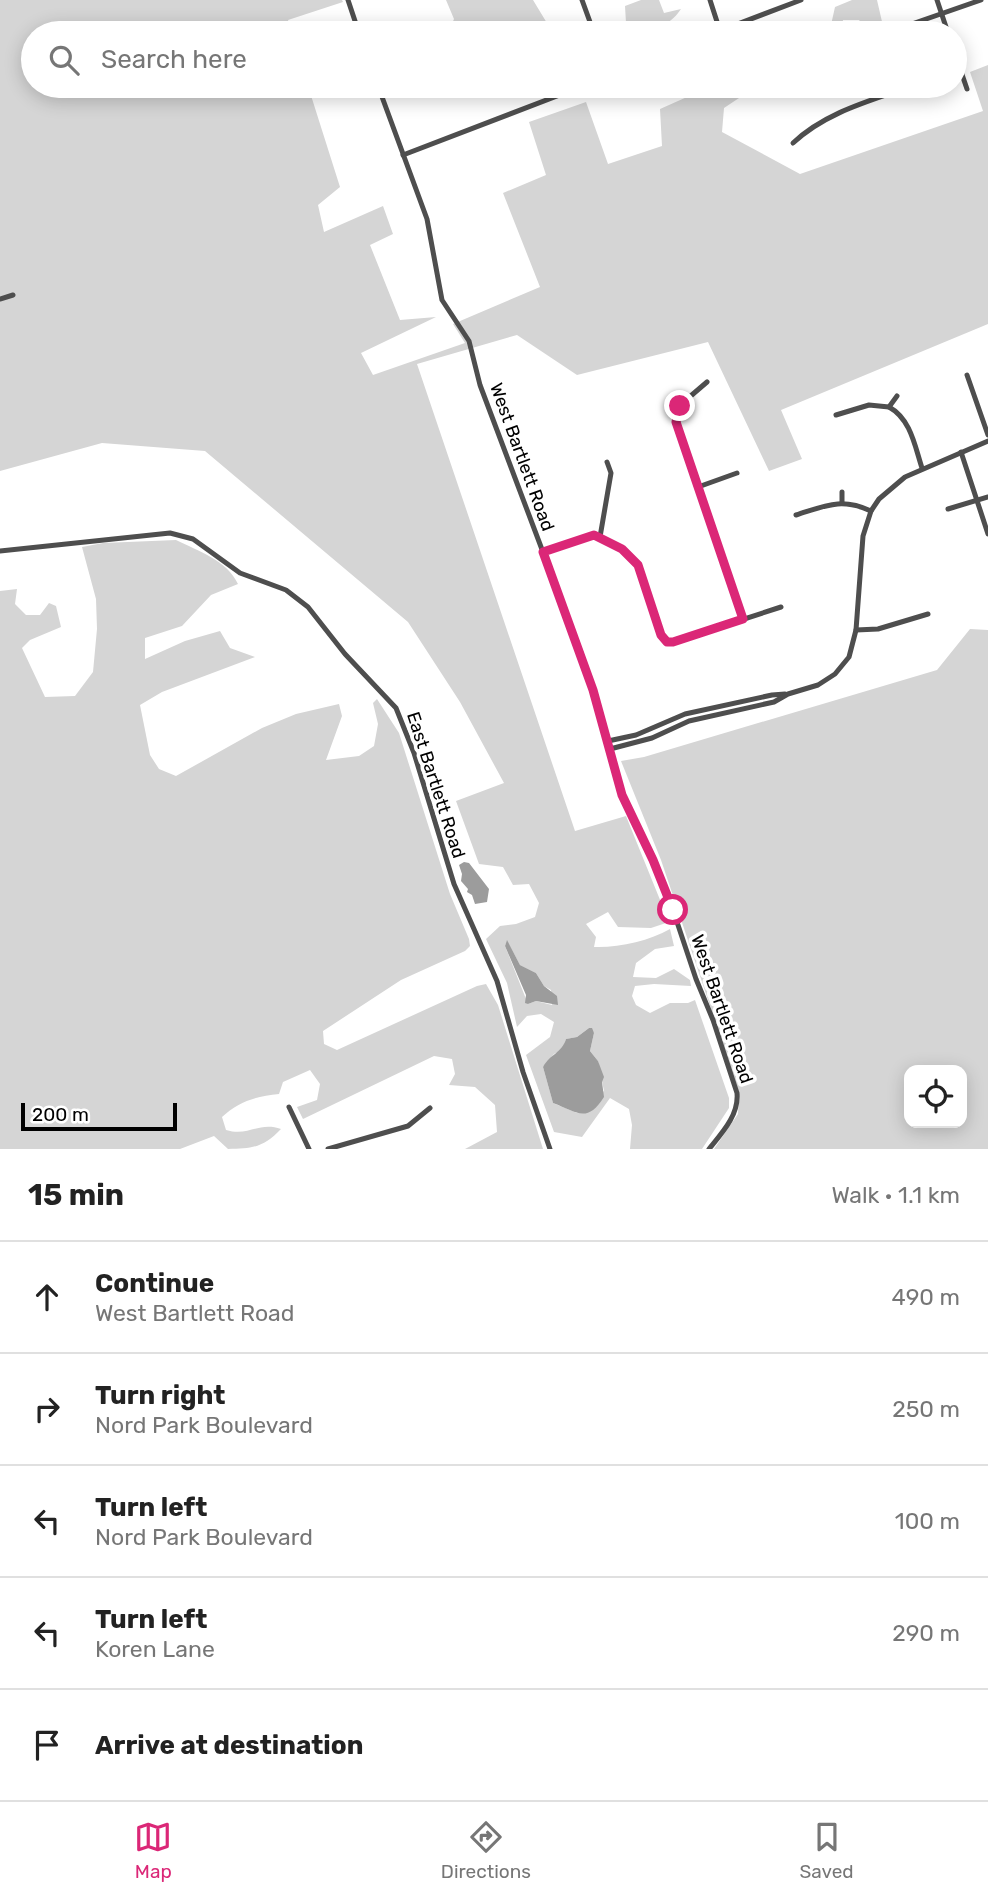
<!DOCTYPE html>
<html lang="en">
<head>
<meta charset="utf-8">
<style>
	body { margin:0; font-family:Rubik,sans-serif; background:#f6f6f6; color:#222 }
	.controls { position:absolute; right:21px; bottom:21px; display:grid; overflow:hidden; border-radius:14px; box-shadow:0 4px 18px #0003 }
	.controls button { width:63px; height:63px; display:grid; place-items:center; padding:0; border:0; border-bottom:2px solid #e0e0e0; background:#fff; color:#222; font:35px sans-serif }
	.scale { position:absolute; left:21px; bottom:18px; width:156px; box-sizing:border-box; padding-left:7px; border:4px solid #000; border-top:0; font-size:19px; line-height:24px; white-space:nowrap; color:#000; -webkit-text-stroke:5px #fff; paint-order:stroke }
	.stop { position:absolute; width:21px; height:21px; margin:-16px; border:5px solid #db2777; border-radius:50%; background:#fff }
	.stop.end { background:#db2777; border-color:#fff; box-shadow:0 2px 7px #0008 }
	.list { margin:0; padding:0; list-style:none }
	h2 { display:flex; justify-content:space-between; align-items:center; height:91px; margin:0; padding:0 28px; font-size:30px }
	h2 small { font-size:23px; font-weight:400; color:#767676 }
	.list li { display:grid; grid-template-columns:46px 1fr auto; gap:21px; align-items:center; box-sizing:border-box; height:112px; padding:0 28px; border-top:2px solid #e0e0e0 }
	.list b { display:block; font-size:26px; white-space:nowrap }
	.list p { margin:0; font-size:23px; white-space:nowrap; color:#767676 }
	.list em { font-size:23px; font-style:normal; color:#767676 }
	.icon { flex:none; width:38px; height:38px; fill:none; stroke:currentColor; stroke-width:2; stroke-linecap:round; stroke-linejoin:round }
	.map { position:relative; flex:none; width:988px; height:1149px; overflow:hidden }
	.search { position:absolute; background:#fff; box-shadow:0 4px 18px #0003; left:21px; right:21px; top:21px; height:77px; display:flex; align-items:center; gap:18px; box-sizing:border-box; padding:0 24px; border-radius:38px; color:#767676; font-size:26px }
	.sheet { height:651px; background:#fff }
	nav { display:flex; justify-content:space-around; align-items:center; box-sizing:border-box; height:98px; border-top:2px solid #e0e0e0; background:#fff; font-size:19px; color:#767676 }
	nav a { display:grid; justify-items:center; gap:4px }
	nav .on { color:#db2777 }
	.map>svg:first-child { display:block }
	.green { fill:#d5d5d5; fill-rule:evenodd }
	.water { fill:#9c9c9c }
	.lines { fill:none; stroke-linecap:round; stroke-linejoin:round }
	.minor { stroke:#4e4e4e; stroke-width:5 }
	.route { stroke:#db2777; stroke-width:9 }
	.labels { text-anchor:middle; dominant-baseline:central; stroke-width:7; stroke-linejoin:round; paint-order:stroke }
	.street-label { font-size:18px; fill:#000; stroke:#fff }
</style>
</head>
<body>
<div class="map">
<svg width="988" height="1149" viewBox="0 0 988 1149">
	<rect width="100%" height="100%" fill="#fff"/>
	<g class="green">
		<path d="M0 0H342L343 2 288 20 292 33H33V86H308L340 187 318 205 324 232 383 206 393 234 370 245 400 320 436 317 361 353 373 375 465 343 453 324 540 287 503 193 546 175 529 122 586 102 608 164 662 146 660 109 687 97 684 86H706L709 94 739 86H841L843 87 836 98 806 88 788 94H745L724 108 722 132 800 174 983 111 970 72 988 65V324L781 410 802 459 769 471 708 342 577 375 517 335 417 364 575 831 626 816 669 922 651 928 618 927 608 912 586 924 596 937 594 947C618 948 649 941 670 929L674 946 655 949 636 963 633 977 656 978 674 969 690 980 691 986 654 984 635 986 632 996 636 1005 650 1013 670 1003H688L695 1000 729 1098V1108L702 1149H630L632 1125 629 1109 610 1098 582 1137 554 1132 526 1055 550 1037 554 1022 541 1014 527 1016 517 1027 507 983 486 939 500 926 516 924 535 917 539 903 529 884 513 885 503 867 479 864 456 801 504 783 460 702 408 622 205 451 102 443 0 471ZM507 941 520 965 536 973 544 986 551 990 552 1005 536 1001 528 1004 505 946ZM589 1028 594 1033 590 1051 598 1061 604 1091 577 1113 553 1103 543 1067 554 1054 562 1050 566 1039 577 1037Z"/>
		<path d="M446 0H533L553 33H448L454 19Z"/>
		<path d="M641 0H659L664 13 681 9C667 31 638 35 613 33L626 23 625 6Z"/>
		<path d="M852 0H877L883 26 867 30 859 20H843L841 33H816L831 25 835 7Z"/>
		<path d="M176 540C198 551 227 560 238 584L211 595 182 626 145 638V659L185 641 220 631 230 648 255 657 162 692 140 705 150 755 159 769 176 776 262 728 296 714 339 704 342 716 326 760 359 756 374 746 378 724 373 703 377 699 399 733 450 894 469 939 470 946 465 951 401 980 323 1031 324 1044 337 1050 477 986 486 984 498 1005 543 1149H465L497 1132 495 1105 475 1087 449 1085 455 1074 452 1059 434 1056 303 1119 297 1107 317 1100 320 1084 310 1070 283 1082 279 1094C256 1096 238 1102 222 1117L226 1130C249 1137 259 1121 281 1129 264 1147 252 1149 228 1149L214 1136 180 1149H0V591L17 589 15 604 26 615H40L49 603 56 606 61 627 30 640 22 648 45 697 75 696 93 672 97 629 96 599 82 547 103 543Z"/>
		<path d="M970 629 988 630V1149H714L738 1114 739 1092 661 860 621 761 644 757 937 670ZM909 1070H962V1123H909Z"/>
	</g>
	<g class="water">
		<path d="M464 862 469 863 489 889 487 902 475 904 472 895 467 892 468 889 461 881 462 874 459 865Z"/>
		<path d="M507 940 520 965 536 973 544 986 557 996 558 1005 536 1001 528 1004 525 1003 526 995 505 946Z"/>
		<path d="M589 1028H592L594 1033 590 1051 598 1061 604 1077 602 1082 604 1097C587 1124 577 1112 553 1103L543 1067C551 1053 561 1054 566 1039L577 1037Z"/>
	</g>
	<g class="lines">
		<g class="minor">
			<path d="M348 0 359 33"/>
			<path d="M582 0 594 33"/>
			<path d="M710 0 720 31"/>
			<path d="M937 0 948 33"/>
			<path d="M714 33 801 0"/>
			<path d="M886 33 981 0"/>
			<path d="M955 54 967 89"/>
			<path d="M378 86 427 219 442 300 469 341 480 385 581 653 593 690 622 795 653 860 673 910 696 979 713 1020 737 1093C739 1115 722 1133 709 1149"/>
			<path d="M793 143C826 112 870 101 912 86"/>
			<path d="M403 155 583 86"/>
			<path d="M0 299 13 295"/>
			<path d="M967 375 988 435"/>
			<path d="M707 382 679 406 676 423 743 619"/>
			<path d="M889 407C911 419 915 447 922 468"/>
			<path d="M836 415 869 405 889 407 897 396"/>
			<path d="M961 452 988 534"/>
			<path d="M698 487 737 473"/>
			<path d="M842 492V502"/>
			<path d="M948 509 988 497"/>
			<path d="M796 515C825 506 841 497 871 511"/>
			<path d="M600 537 611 473 607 462"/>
			<path d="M0 551 170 533 193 539 240 573 286 590 308 607 345 654 396 708 414 753 454 884 497 981 523 1072 550 1149"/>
			<path d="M543 552 594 535 622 549 638 564 661 635 667 642H673L781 607"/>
			<path d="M856 630 878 629 928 614"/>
			<path d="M608 741 636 735 685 714 772 695 785 694"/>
			<path d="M610 749 652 738 689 721 774 702 788 694 818 685 835 674 849 657 856 630 863 536 871 511 879 499 905 477 988 441"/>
			<path d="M289 1107 309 1149"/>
			<path d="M328 1149 408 1126 430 1108"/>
		</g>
	</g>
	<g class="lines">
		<path class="route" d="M673 910 653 860 622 795 593 690 543 552 594 535 622 549 638 565 661 635 667 642H673L743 619 676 422 680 406"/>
	</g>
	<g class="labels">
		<g class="street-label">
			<text transform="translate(522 457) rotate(70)">West Bartlett Road</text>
			<text transform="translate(436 785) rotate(72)">East Bartlett Road</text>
			<text transform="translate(722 1009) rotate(71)">West Bartlett Road</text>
		</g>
	</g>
</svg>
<div class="controls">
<button><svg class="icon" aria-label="locate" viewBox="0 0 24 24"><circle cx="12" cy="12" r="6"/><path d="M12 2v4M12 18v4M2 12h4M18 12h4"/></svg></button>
</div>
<div class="scale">200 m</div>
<div class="stop" style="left:673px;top:910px"></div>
<div class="stop end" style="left:680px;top:406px"></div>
<div class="search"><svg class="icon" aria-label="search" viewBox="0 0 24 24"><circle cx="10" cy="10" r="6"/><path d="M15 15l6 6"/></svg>Search here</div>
</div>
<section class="sheet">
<h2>15 min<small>Walk · 1.1 km</small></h2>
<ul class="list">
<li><svg class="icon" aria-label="ahead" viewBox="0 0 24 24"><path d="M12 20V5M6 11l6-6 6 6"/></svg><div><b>Continue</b><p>West Bartlett Road</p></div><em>490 m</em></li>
<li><svg class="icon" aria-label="right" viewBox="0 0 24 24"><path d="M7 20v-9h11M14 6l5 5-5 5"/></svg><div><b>Turn right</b><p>Nord Park Boulevard</p></div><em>250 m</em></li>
<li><svg class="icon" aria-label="left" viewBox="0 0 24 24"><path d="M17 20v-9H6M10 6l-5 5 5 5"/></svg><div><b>Turn left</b><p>Nord Park Boulevard</p></div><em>100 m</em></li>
<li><svg class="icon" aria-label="left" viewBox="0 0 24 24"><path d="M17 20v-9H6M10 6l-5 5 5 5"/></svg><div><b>Turn left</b><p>Koren Lane</p></div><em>290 m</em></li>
<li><svg class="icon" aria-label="arrive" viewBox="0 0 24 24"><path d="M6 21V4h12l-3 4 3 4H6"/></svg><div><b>Arrive at destination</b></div></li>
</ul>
</section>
<nav>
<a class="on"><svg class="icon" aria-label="map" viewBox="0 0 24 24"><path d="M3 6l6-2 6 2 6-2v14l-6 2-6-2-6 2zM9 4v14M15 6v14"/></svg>Map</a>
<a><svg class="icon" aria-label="directions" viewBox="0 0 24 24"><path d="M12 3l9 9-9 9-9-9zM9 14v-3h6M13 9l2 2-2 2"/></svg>Directions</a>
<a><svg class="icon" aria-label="saved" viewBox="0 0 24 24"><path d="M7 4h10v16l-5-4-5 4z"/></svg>Saved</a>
</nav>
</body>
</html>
